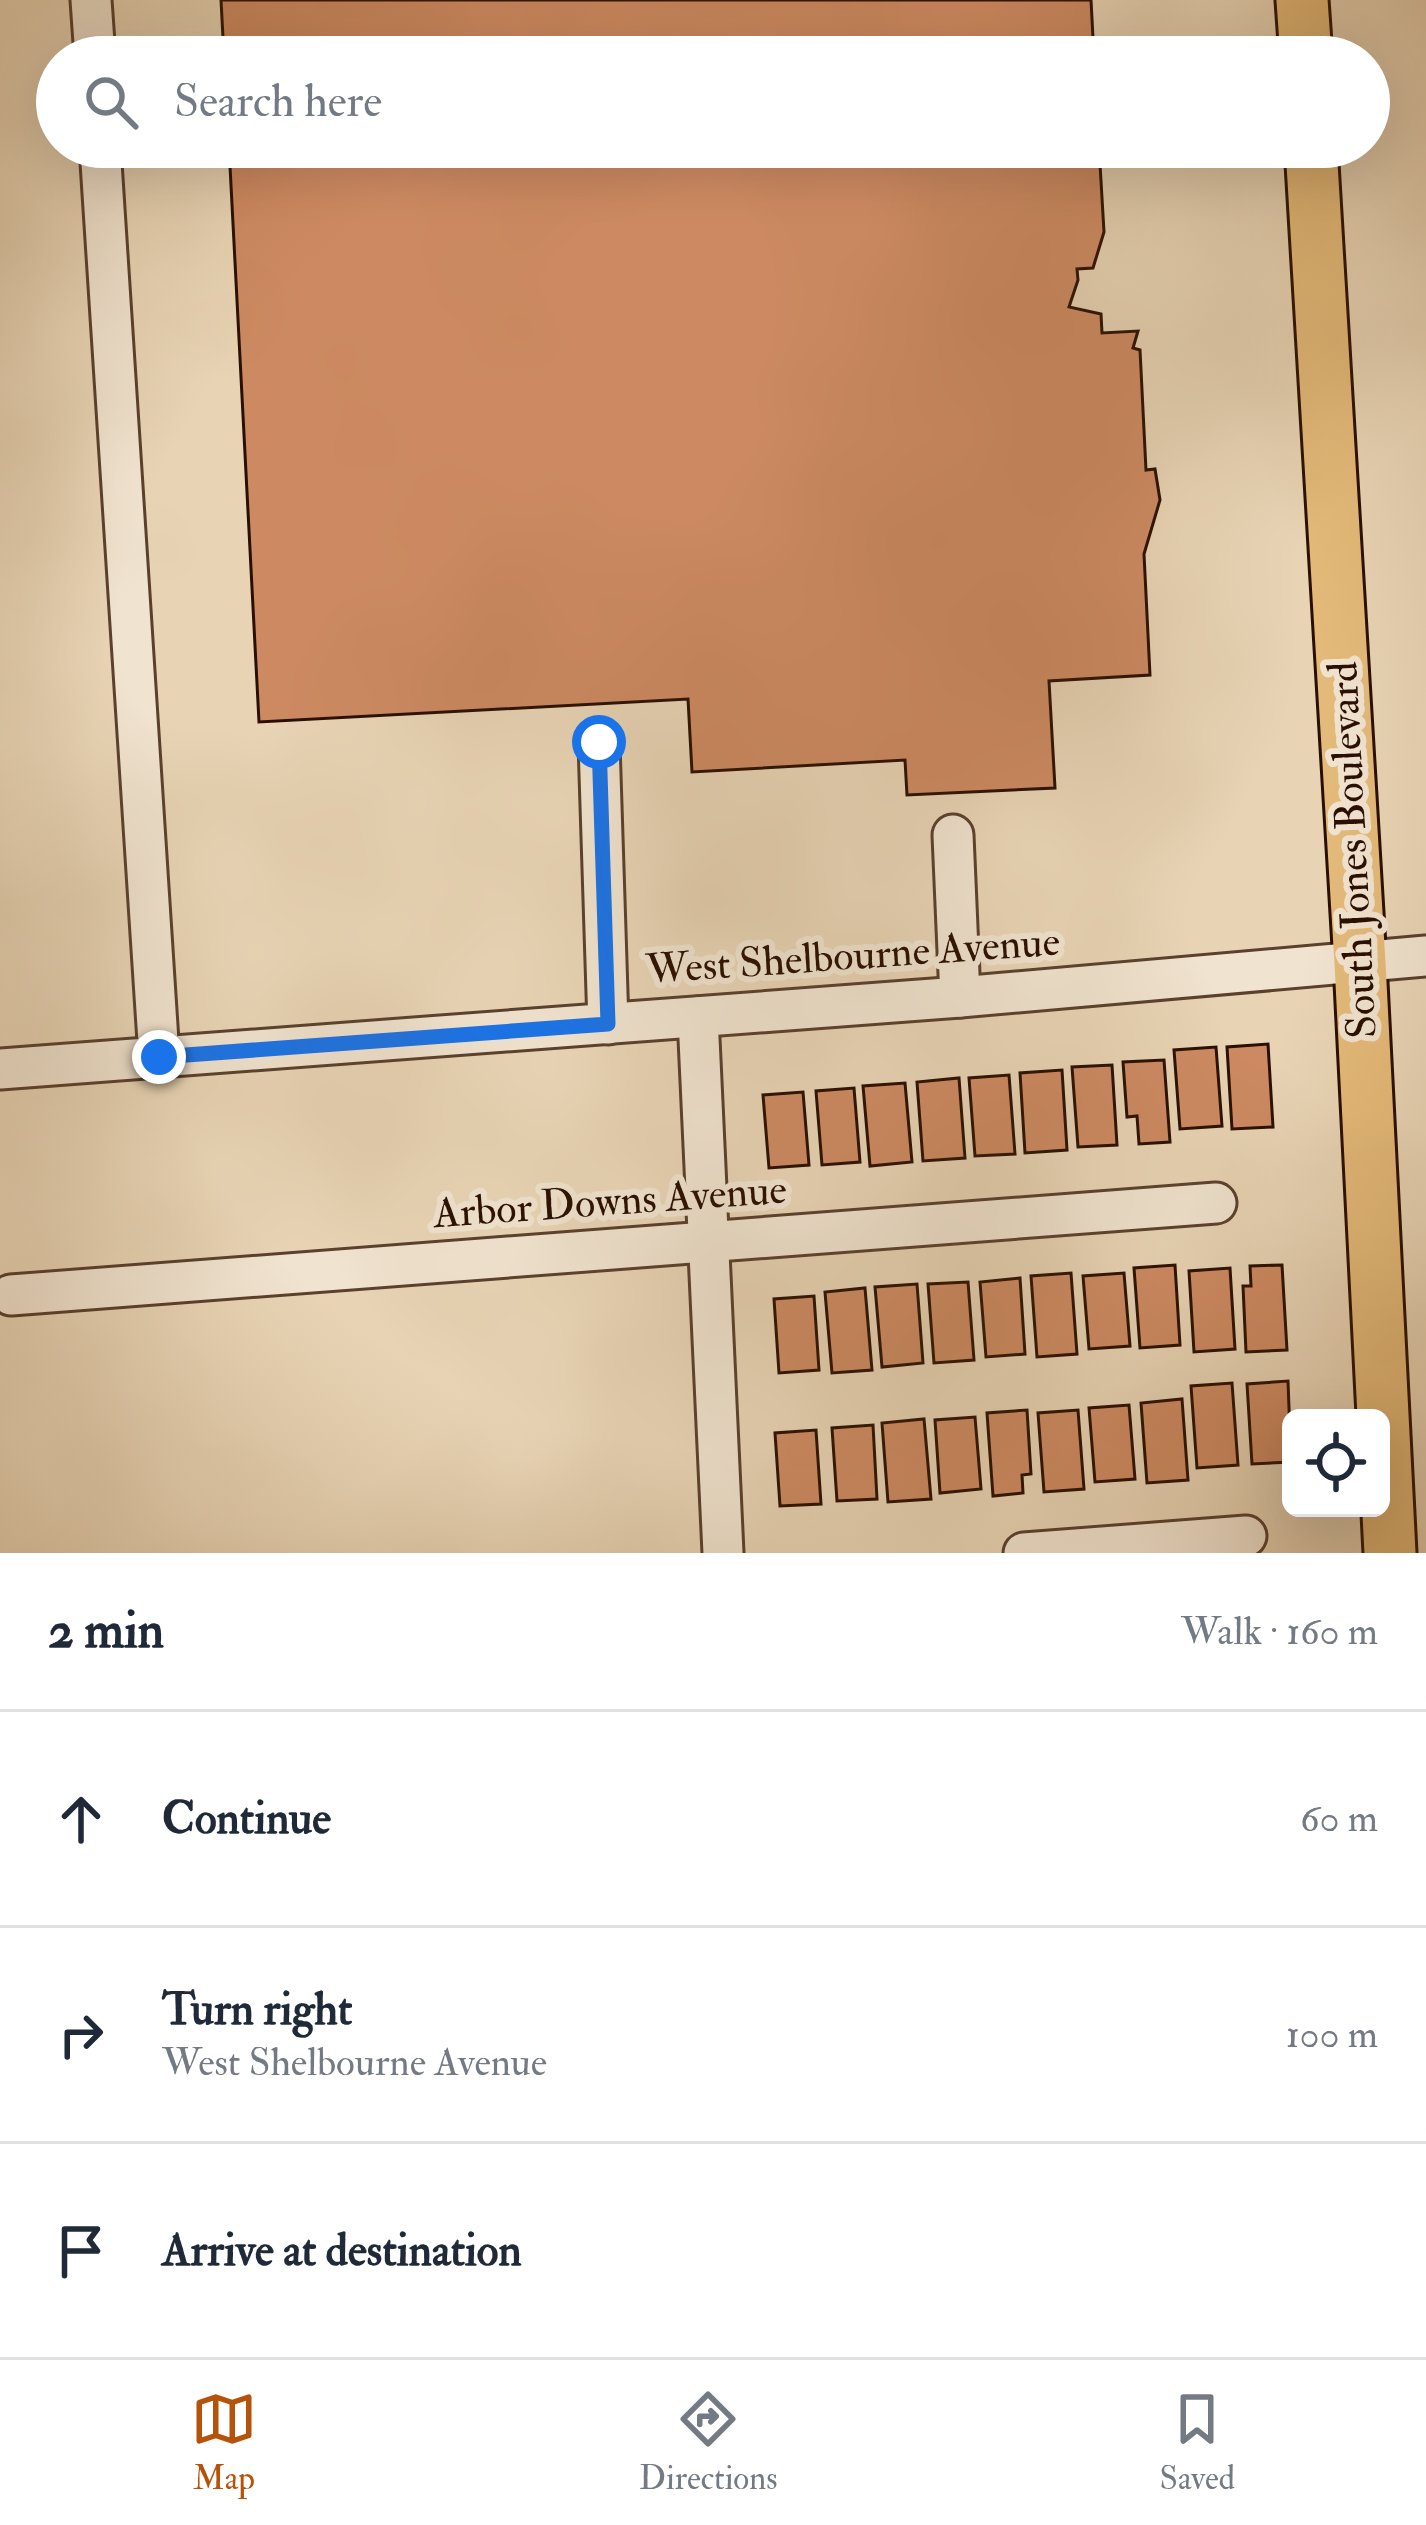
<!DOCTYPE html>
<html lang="en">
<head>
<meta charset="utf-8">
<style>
	body { margin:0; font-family:"IM FELL Double Pica",serif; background:#f6f6f7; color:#1f2937 }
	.controls { position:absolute; right:36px; bottom:36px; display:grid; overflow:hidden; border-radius:18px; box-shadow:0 12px 48px #0002 }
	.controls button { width:108px; height:108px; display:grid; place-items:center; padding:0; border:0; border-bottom:3px solid #e0e1e3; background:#fff; color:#1f2937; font:60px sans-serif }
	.stop { position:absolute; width:36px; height:36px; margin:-27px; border:9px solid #1a73e8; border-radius:50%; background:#fff }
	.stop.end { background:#1a73e8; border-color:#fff; box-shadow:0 3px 12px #0008 }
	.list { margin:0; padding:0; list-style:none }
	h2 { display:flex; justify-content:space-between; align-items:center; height:156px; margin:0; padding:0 48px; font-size:51px }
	h2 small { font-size:39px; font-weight:400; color:#747a83 }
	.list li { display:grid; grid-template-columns:78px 1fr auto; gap:36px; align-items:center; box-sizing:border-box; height:216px; padding:0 48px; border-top:3px solid #e0e1e3 }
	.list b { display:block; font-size:45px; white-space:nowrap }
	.list p { margin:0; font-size:39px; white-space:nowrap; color:#747a83 }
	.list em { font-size:39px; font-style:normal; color:#747a83 }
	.icon { flex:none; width:66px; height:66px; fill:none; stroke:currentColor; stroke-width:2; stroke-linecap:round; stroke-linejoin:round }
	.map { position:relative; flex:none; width:1426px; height:1553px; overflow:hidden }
	.search { position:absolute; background:#fff; box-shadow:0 12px 48px #0002; left:36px; right:36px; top:36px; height:132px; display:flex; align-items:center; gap:30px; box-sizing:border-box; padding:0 42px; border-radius:66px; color:#747a83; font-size:45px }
	.sheet { height:804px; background:#fff }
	nav { display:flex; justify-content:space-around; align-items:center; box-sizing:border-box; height:168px; border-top:3px solid #e0e1e3; background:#fff; font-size:33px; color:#747a83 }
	nav a { display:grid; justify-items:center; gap:6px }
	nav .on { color:#b45309 }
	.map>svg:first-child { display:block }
	.building { fill:#cd8a62; stroke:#2a0f00; stroke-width:3 }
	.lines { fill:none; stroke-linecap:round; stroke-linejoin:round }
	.minor-casing { stroke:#5a402d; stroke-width:45 }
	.major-casing { stroke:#2a0f00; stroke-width:57 }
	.minor { stroke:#f0e3cf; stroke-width:39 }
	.major { stroke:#e4ba7a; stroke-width:51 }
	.route { stroke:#1a73e8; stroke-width:15 }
	.labels { text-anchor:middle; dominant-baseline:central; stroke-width:12; stroke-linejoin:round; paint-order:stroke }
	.street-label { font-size:42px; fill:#2a0f00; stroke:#f0e3cf }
</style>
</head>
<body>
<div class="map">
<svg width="1426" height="1553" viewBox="0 0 1426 1553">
	<rect width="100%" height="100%" fill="#e8d4b5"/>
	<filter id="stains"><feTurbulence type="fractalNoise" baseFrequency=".00167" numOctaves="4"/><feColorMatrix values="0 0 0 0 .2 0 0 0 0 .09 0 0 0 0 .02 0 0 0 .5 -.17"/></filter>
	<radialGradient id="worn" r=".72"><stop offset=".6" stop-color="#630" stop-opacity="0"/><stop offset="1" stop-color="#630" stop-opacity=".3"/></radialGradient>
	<g class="building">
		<path d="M221 0H1091L1094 57H224Z"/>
		<path d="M229 147H1099L1104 232 1093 268 1077 269 1078 280 1069 307 1101 314 1102 333 1138 331 1133 348 1140 350 1146 470 1155 469 1160 500 1144 554 1150 675 1049 681 1055 788 907 795 905 760 692 772 688 699 259 722Z"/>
		<path d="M1268 1044 1273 1127 1232 1129 1227 1047Z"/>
		<path d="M1216 1047 1222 1126 1180 1129 1174 1050Z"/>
		<path d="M1164 1060 1170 1142 1139 1144 1137 1116 1127 1117 1123 1062Z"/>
		<path d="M1112 1065 1117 1145 1078 1147 1072 1067Z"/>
		<path d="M1062 1070 1067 1150 1025 1153 1020 1073Z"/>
		<path d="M1009 1075 1015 1154 975 1156 969 1078Z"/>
		<path d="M959 1078 965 1158 923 1161 917 1082Z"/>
		<path d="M905 1083 912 1162 870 1166 863 1086Z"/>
		<path d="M854 1088 860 1162 822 1165 816 1091Z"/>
		<path d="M803 1092 809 1165 769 1168 763 1095Z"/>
		<path d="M1175 1265 1180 1345 1140 1348 1134 1268Z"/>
		<path d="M1282 1265 1287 1350 1246 1352 1243 1286H1251L1250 1266Z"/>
		<path d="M1230 1268 1235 1349 1194 1352 1189 1271Z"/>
		<path d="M1071 1273 1077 1354 1037 1357 1031 1276Z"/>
		<path d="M1124 1273 1130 1346 1089 1349 1083 1276Z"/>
		<path d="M1020 1278 1025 1354 986 1357 980 1282Z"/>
		<path d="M968 1282 974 1360 934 1363 928 1284Z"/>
		<path d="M917 1284 923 1363 882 1367 875 1287Z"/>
		<path d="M865 1288 872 1370 832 1373 825 1292Z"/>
		<path d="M814 1296 819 1370 779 1373 774 1299Z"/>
		<path d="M1288 1381 1291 1462 1252 1464 1247 1384Z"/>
		<path d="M1232 1383 1238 1465 1197 1468 1191 1386Z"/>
		<path d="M1182 1399 1188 1480 1147 1483 1141 1403Z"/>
		<path d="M1129 1405 1135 1479 1095 1482 1089 1408Z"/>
		<path d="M1027 1410 1031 1474 1022 1475 1023 1493 993 1496 987 1413Z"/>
		<path d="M1078 1410 1084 1489 1044 1492 1038 1413Z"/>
		<path d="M975 1417 981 1489 940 1493 935 1420Z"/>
		<path d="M924 1419 931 1499 888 1502 882 1423Z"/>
		<path d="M873 1425 877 1499 837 1501 832 1428Z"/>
		<path d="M816 1430 821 1504 780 1506 775 1433Z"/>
	</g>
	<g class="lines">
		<g class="minor-casing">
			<g id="minor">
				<path d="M91 0 95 57"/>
				<path d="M100 147 159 1057"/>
				<path d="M599 743 608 1024"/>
				<path d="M953 835 960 997"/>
				<path d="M698 1017 723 1553"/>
				<path d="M0 1069 960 997 1426 956"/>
				<path d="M11 1295 1216 1203"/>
				<path d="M1024 1553 1246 1536"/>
			</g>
		</g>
		<g class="major-casing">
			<g id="major">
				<path d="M1302 0 1306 57"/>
				<path d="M1311 147 1360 963 1390 1553"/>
			</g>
		</g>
		<use href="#minor" class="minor"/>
		<use href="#major" class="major"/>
	</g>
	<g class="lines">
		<path class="route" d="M159 1057 608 1024 599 742"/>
	</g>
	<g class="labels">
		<g class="street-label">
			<text transform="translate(1353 850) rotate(-93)">South Jones Boulevard</text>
			<text transform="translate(853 956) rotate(-4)">West Shelbourne Avenue</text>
			<text transform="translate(610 1202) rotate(-4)">Arbor Downs Avenue</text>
		</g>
	</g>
	<rect width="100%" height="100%" filter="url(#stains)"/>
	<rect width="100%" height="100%" fill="url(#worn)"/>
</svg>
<div class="controls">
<button><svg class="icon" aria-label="locate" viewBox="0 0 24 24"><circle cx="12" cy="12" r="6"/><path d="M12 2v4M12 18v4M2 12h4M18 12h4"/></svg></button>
</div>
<div class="stop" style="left:599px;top:742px"></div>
<div class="stop end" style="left:159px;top:1057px"></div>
<div class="search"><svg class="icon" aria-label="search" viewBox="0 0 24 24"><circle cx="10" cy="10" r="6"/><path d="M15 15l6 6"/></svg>Search here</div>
</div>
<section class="sheet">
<h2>2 min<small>Walk · 160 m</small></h2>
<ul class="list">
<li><svg class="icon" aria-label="ahead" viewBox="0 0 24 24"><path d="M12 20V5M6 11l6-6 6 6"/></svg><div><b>Continue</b></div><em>60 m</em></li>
<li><svg class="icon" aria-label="right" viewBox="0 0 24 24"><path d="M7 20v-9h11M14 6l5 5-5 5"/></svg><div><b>Turn right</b><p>West Shelbourne Avenue</p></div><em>100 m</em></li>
<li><svg class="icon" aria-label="arrive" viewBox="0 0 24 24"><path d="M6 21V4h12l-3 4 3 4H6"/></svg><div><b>Arrive at destination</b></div></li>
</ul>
</section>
<nav>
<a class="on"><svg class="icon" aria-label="map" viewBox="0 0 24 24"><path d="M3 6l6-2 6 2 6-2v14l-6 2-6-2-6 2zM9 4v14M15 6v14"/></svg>Map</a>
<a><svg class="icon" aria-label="directions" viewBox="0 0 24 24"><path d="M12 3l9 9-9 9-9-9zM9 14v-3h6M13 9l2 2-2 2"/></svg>Directions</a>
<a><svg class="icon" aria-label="saved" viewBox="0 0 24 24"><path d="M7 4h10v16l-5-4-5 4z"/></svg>Saved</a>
</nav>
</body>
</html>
